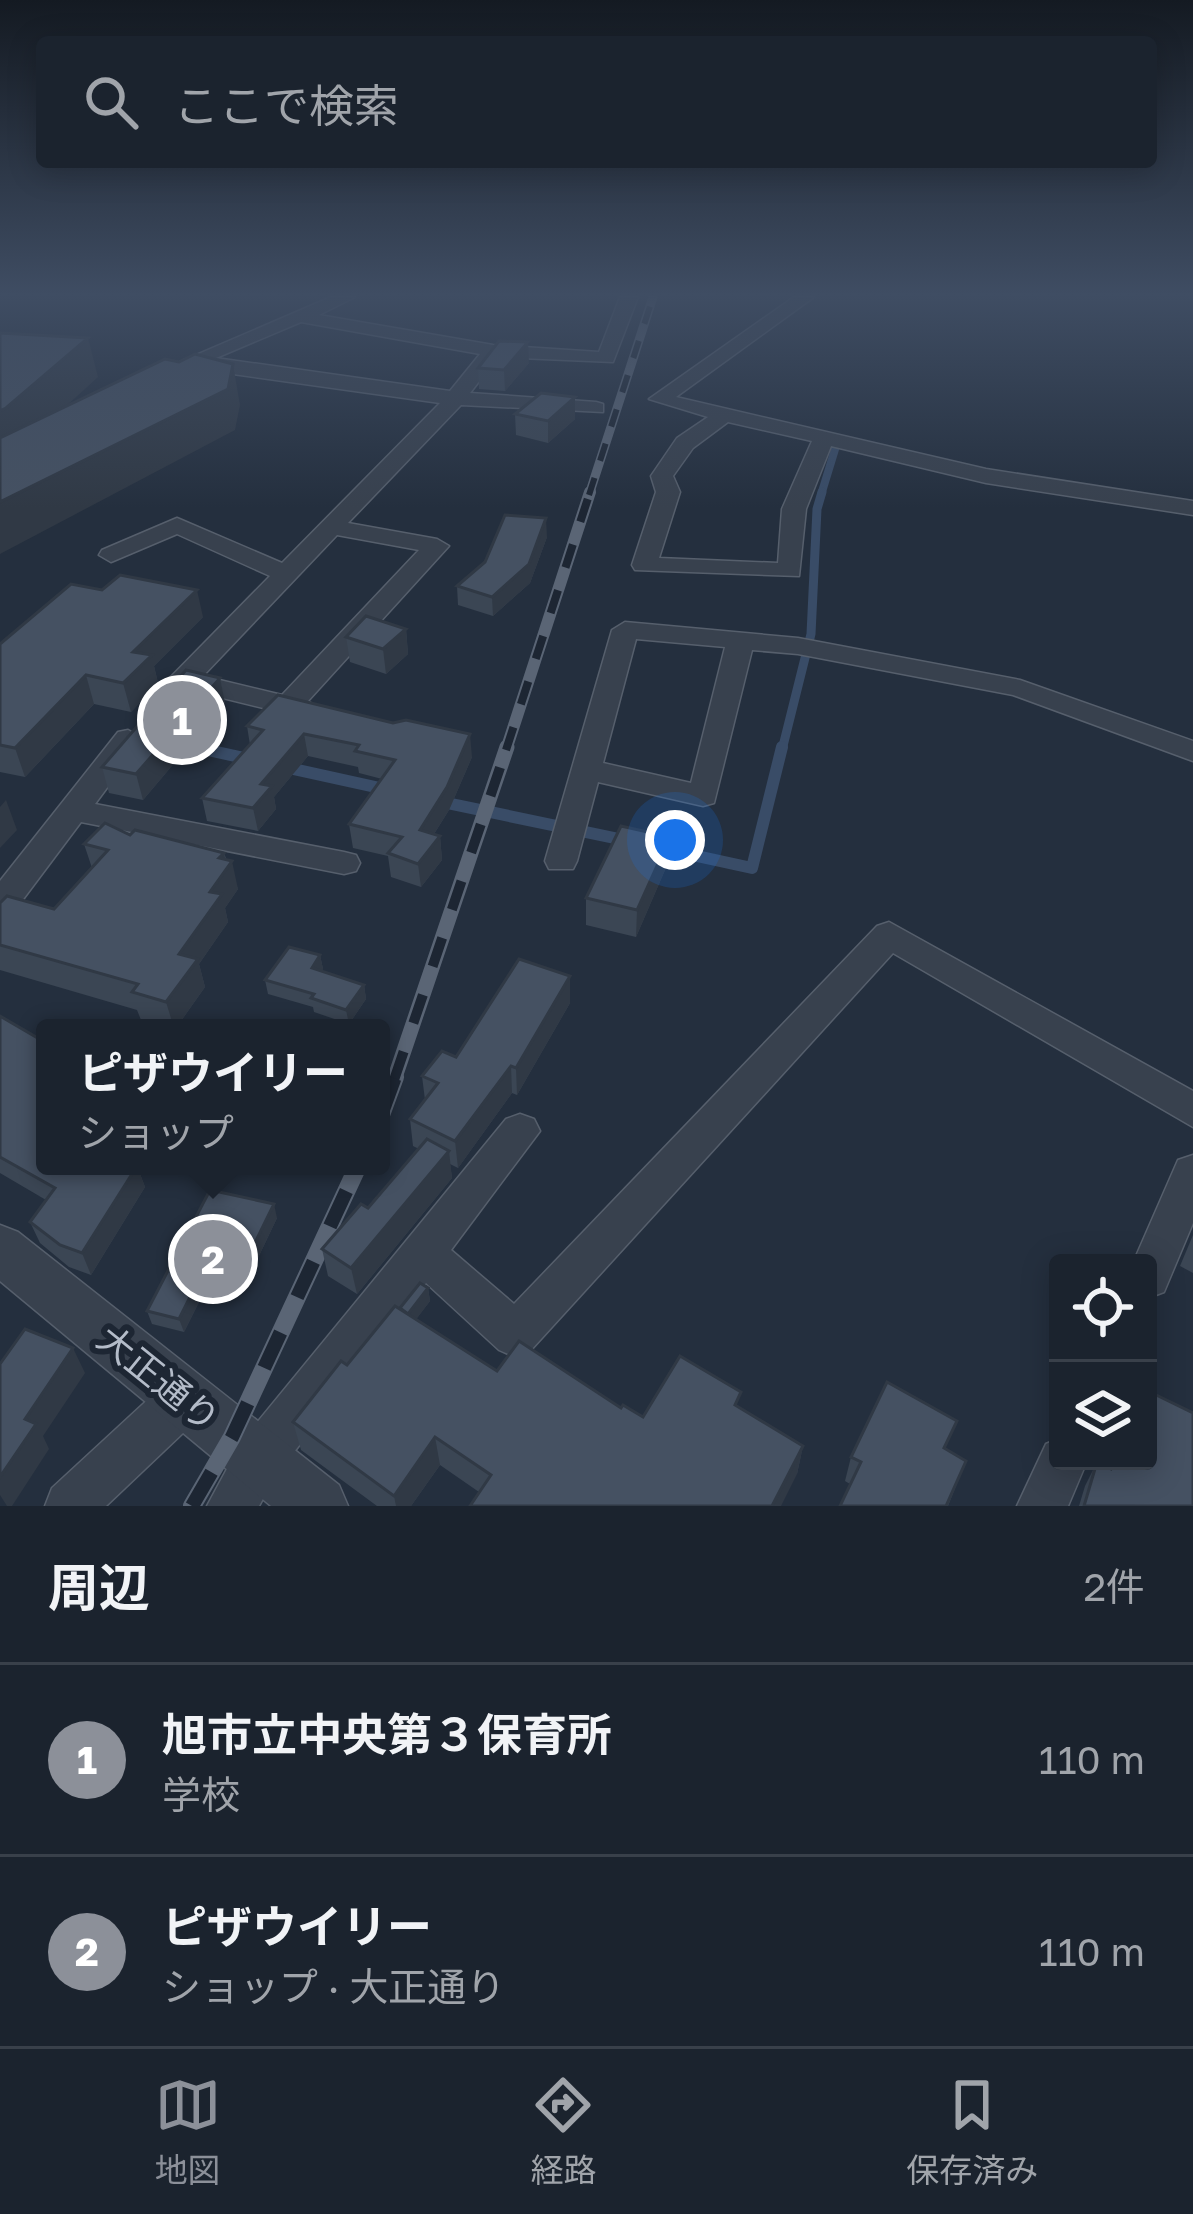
<!DOCTYPE html>
<html lang="ja">
<head>
<meta charset="utf-8">
<style>
	body { margin:0; font-family:"Golos Text","Noto Sans JP",sans-serif; background:#282f3a; color:#f1f3f6 }
	.controls { position:absolute; right:36px; bottom:36px; display:grid; overflow:hidden; border-radius:12px; box-shadow:0 6px 30px #0003 }
	.controls button { width:108px; height:108px; display:grid; place-items:center; padding:0; border:0; border-bottom:3px solid #39404a; background:#1b232e; color:#f1f3f6; font:60px sans-serif }
	.you { position:absolute; left:675px; top:840px; width:42px; height:42px; margin:-30px; border:9px solid #fff; border-radius:50%; background:#1a73e8; box-shadow:0 0 0 18px #1a73e833 }
	.badge { display:grid; place-items:center; width:78px; height:78px; border-radius:50%; background:#8c9099; color:#fff; font-size:39px; font-weight:700 }
	.pin { position:absolute; translate:-50% -50%; border:6px solid #fff; box-shadow:0 3px 12px #0006 }
	.popup { position:absolute; left:36px; top:1019px; width:354px; height:156px; box-sizing:border-box; display:grid; place-content:center; border-radius:12px; background:#1b232e; filter:drop-shadow(0 3px 9px #0005); font-size:39px; white-space:nowrap; color:#a0a4aa }
	.popup b { font-size:45px; color:#f1f3f6 }
	.popup::after { content:''; position:absolute; left:50%; top:100%; margin-left:-24px; border:24px solid transparent; border-top-color:#1b232e }
	.list { margin:0; padding:0; list-style:none }
	h2 { display:flex; justify-content:space-between; align-items:center; height:156px; margin:0; padding:0 48px; font-size:51px }
	h2 small { font-size:39px; font-weight:400; color:#a0a4aa }
	.list li { display:grid; grid-template-columns:78px 1fr auto; gap:36px; align-items:center; box-sizing:border-box; height:192px; padding:0 48px; border-top:3px solid #39404a }
	.list b { display:block; font-size:45px; white-space:nowrap }
	.list p { margin:0; font-size:39px; white-space:nowrap; color:#a0a4aa }
	.list em { font-size:39px; font-style:normal; color:#a0a4aa }
	.icon { flex:none; width:66px; height:66px; fill:none; stroke:currentColor; stroke-width:2; stroke-linecap:round; stroke-linejoin:round }
	.map { position:relative; flex:none; width:1193px; height:1506px; overflow:hidden }
	.search { position:absolute; background:#1b232e; box-shadow:0 6px 30px #0003; left:36px; right:36px; top:36px; height:132px; display:flex; align-items:center; gap:30px; box-sizing:border-box; padding:0 42px; border-radius:12px; color:#a0a4aa; font-size:45px }
	.sheet { height:540px; background:#1b232e }
	nav { display:flex; justify-content:space-around; align-items:center; box-sizing:border-box; height:168px; border-top:3px solid #39404a; background:#1b232e; font-size:33px; color:#a0a4aa }
	nav a { display:grid; justify-items:center; gap:6px }
	nav .on { color:#8c9099 }
	.map>svg:first-child { display:block }
	.lines { fill:none; stroke-linecap:round; stroke-linejoin:round }
	.stream-far2 { stroke:#394c67; stroke-width:8 }
	.stream-far1 { stroke:#394c67; stroke-width:9 }
	.stream { stroke:#394c67; stroke-width:12 }
	.minor-casing { stroke:#565f6c; stroke-width:3 }
	.tertiary-casing { stroke:#565f6c; stroke-width:3 }
	.minor { fill:#38414e; fill-rule:evenodd }
	.tertiary { fill:#38414e; fill-rule:evenodd }
	.rail-far3-casing { stroke:#5a6575; stroke-width:9 }
	.rail-far2-casing { stroke:#5a6575; stroke-width:12 }
	.rail-far1-casing { stroke:#5a6575; stroke-width:15 }
	.rail-casing { stroke:#5a6575; stroke-width:18 }
	.rail-far3 { stroke:#1d2633; stroke-width:6; stroke-dasharray:18; stroke-linecap:butt }
	.rail-far2 { stroke:#1d2633; stroke-width:8; stroke-dasharray:24; stroke-linecap:butt }
	.rail-far1 { stroke:#1d2633; stroke-width:10; stroke-dasharray:30; stroke-linecap:butt }
	.rail { stroke:#1d2633; stroke-width:14; stroke-dasharray:39; stroke-linecap:butt }
	.wall { fill:#3b4654 }
	.shaded-wall { fill:#303945 }
	.building { fill:#455162; stroke:#303945; stroke-width:3 }
	.labels { text-anchor:middle; dominant-baseline:central; stroke-width:12; stroke-linejoin:round; paint-order:stroke }
	.near-street-label { font-size:36px; fill:#b4bcc9; stroke:#1d2633 }
</style>
</head>
<body>
<div class="map">
<svg width="1193" height="1506" viewBox="0 0 1193 1506">
	<rect width="100%" height="100%" fill="#242f3e"/>
	<g class="lines">
		<path class="stream-far2" d="M821 495 836 446"/>
		<g class="stream-far1">
			<path d="M179 744 208 750"/>
			<path d="M782 750 811 634 817 509 822 492"/>
		</g>
		<g class="stream">
			<path d="M194 747 249 759"/>
			<path d="M284 767 389 790"/>
			<path d="M442 802 624 840"/>
			<path d="M660 848 752 868 782 747"/>
		</g>
		<g class="minor-casing">
			<g id="minor">
				<path d="M331 297H355L319 315 493 345 599 352 620 297H638L613 362 498 357 470 393 596 402 603 404V412L461 405 348 523 437 539 449 546 308 701 318 709 314 715 304 718 190 690 175 705H155L151 699 155 693 270 576 177 534 111 562 99 555 102 550 177 518 282 563 440 403 190 368 180 362ZM301 322 480 354 450 391 216 358ZM337 535 419 550 282 695 203 676Z"/>
				<path d="M794 297H814L676 397 986 469 1193 501V515L986 483 831 446 806 509 799 576 635 570 632 565 656 492 651 476 677 438 708 417 649 399ZM728 422 812 441 782 509 778 563 659 558 680 492 673 476 693 448Z"/>
				<path d="M625 622 798 638 1020 680 1193 741V761L1013 695 798 654 752 650 714 803 703 806 598 782 577 861 573 869H549L545 861 612 630ZM636 639 725 647 691 783 603 763Z"/>
				<path d="M128 730 143 739 95 804 344 852 356 855 360 863 356 871 344 874 81 822 12 914 0 917V881L118 732Z"/>
				<path d="M889 922 1193 1091V1127L893 953 531 1350 515 1357 499 1350 426 1283 276 1475 259 1506H207L242 1441 506 1119 520 1114 534 1119 540 1131 451 1250 514 1304 877 926Z"/>
				<path d="M1193 1155V1223L1164 1292 1148 1298V1263H1133L1178 1160Z"/>
				<path d="M185 1375 202 1381 209 1398 202 1415 106 1506H45L52 1488 168 1381Z"/>
				<path d="M1058 1439V1461H1087L1068 1506H1017L1046 1444Z"/>
			</g>
		</g>
		<g class="tertiary-casing">
			<path id="tertiary" d="M0 1225 18 1232 339 1485 348 1506H271L0 1281Z"/>
		</g>
		<use href="#minor" class="minor"/>
		<use href="#tertiary" class="tertiary"/>
		<g class="rail-far3-casing">
			<path id="rail-far3" d="M589 495 653 297"/>
		</g>
		<g class="rail-far2-casing">
			<path id="rail-far2" d="M506 750 590 492"/>
		</g>
		<g class="rail-far1-casing">
			<path id="rail-far1" d="M394 1080 507 747"/>
		</g>
		<g class="rail-casing">
			<g id="rail">
				<path d="M381 1115 395 1077"/>
				<path d="M192 1506 232 1437 358 1166"/>
			</g>
		</g>
		<use href="#rail-far3" class="rail-far3"/>
		<use href="#rail-far2" class="rail-far2"/>
		<use href="#rail-far1" class="rail-far1"/>
		<use href="#rail" class="rail"/>
	</g>
	<g class="wall">
		<path d="M529 363 505 391 479 389 478 368Z"/>
		<path d="M515 414 575 419 548 443 516 435Z"/>
		<path d="M547 537 530 583 493 616 458 605 457 586Z"/>
		<path d="M203 617 154 666 158 683 131 712 94 704 25 777 0 772V644Z"/>
		<path d="M406 629 408 654 386 674 350 662 346 637Z"/>
		<path d="M220 678 225 703 143 800 109 793 102 767Z"/>
		<path d="M247 726 472 757 449 810 434 834 440 836 442 860 421 887 391 877 388 856 353 848 349 824 382 779 359 773 358 767 308 756 274 797 276 809 258 831 207 821 202 798 250 745Z"/>
		<path d="M130 835 224 853 238 889 225 908 228 922 199 964 205 987 176 1028H167L141 1020 137 1010 0 970V903L54 909 92 868 84 844Z"/>
		<path d="M668 863 636 937 586 925V898Z"/>
		<path d="M320 955 323 969 321 971 364 985 366 999 349 1024 314 1012 313 1007 268 994 265 980Z"/>
		<path d="M570 976V1003L517 1095 512 1093 458 1168 450 1164 452 1178 357 1294 328 1276 322 1249 368 1208 419 1149 413 1146 410 1119 425 1100 422 1076 456 1057Z"/>
		<path d="M0 1016 45 1166H137L145 1187 91 1275 69 1267 40 1243 30 1222 46 1200 0 1173Z"/>
		<path d="M210 1190 277 1218 247 1281 214 1272 184 1332 152 1324 147 1311Z"/>
		<path d="M1193 1235V1273L1180 1266Z"/>
		<path d="M428 1288 430 1301 416 1319 497 1371 643 1417 739 1407 803 1446 797 1474 479 1492 440 1465 411 1506H377L301 1450 293 1422 400 1308Z"/>
		<path d="M946 1450 966 1461 948 1506H840L850 1484 845 1481 851 1457Z"/>
		<path d="M1109 1461H1148L1193 1506H1079L1085 1486 1097 1462 1107 1467Z"/>
	</g>
	<g class="shaded-wall">
		<path d="M88 338 98 377 18 450 0 459V411Z"/>
		<path d="M528 342 529 363 505 391 504 370Z"/>
		<path d="M233 364 240 405 235 430 0 554V502Z"/>
		<path d="M575 397V419L548 443V421Z"/>
		<path d="M546 518 547 537 530 583 493 616 492 597Z"/>
		<path d="M197 590 203 617 154 666 158 683 131 712 123 683 133 652Z"/>
		<path d="M406 629 408 654 386 674 383 649Z"/>
		<path d="M86 675 94 704 25 777 15 748Z"/>
		<path d="M220 678 225 703 143 800 136 774Z"/>
		<path d="M304 734 308 756 274 797 276 809 258 831 253 808 261 784Z"/>
		<path d="M470 734 472 757 449 810 422 853 420 830Z"/>
		<path d="M6 800 17 830 0 848V807Z"/>
		<path d="M440 836 442 860 421 887 418 864Z"/>
		<path d="M670 837 668 863 636 937 637 910Z"/>
		<path d="M224 853 227 868 232 861 238 889 225 908 228 922 199 964 205 987 176 1028H174L166 1002 179 954 210 892 219 858Z"/>
		<path d="M320 955 323 969 314 982 312 968Z"/>
		<path d="M570 976V1003L517 1095 516 1068Z"/>
		<path d="M364 985 366 999 349 1024 346 1010Z"/>
		<path d="M511 1066 512 1093 458 1168 455 1141Z"/>
		<path d="M449 1151 452 1178 357 1294 351 1268Z"/>
		<path d="M137 1166 145 1187 91 1275 82 1253Z"/>
		<path d="M274 1204 277 1218 247 1281 243 1267Z"/>
		<path d="M209 1259 214 1272 184 1332 179 1319Z"/>
		<path d="M428 1288 430 1301 406 1333 403 1320Z"/>
		<path d="M73 1348 85 1373 43 1436 49 1449 12 1506H7L0 1495V1477L25 1419Z"/>
		<path d="M435 1437 440 1465 411 1506H396L394 1496Z"/>
		<path d="M803 1446 797 1474 781 1506H772Z"/>
	</g>
	<g class="building">
		<path d="M0 333 88 338 6 408 0 411Z"/>
		<path d="M499 341 528 342 504 370 478 368Z"/>
		<path d="M195 354 233 364 228 389 0 502V438L165 359 179 362Z"/>
		<path d="M541 393 575 397 548 421 515 414Z"/>
		<path d="M505 515 546 518 529 564 492 597 457 586 485 562Z"/>
		<path d="M120 575 197 590 133 652 152 655 123 683 86 675 15 748 0 745V644L71 584 102 590Z"/>
		<path d="M366 616 406 629 383 649 346 637Z"/>
		<path d="M186 670 220 678 136 774 102 767Z"/>
		<path d="M278 695 393 723 406 720 470 734 447 787 420 830 440 836 418 864 388 853 402 837 349 824 395 760 355 751 359 745 304 734 261 784 272 786 253 808 202 798 263 730 247 726Z"/>
		<path d="M105 823 130 835 135 830 224 853 219 858 232 861 210 892 222 894 179 954 198 959 166 1002 132 992 138 984 0 945V903L7 896 54 909 108 850 84 844Z"/>
		<path d="M621 826 670 837 637 910 586 898Z"/>
		<path d="M289 947 320 955 312 968 364 985 346 1010 311 998 314 994 265 980Z"/>
		<path d="M519 959 570 976 516 1068 511 1066 455 1141 410 1119 438 1083 422 1076 442 1051 456 1057Z"/>
		<path d="M0 1016 43 1041 45 1039V1166H137L82 1253 60 1245 30 1222 55 1188 0 1157Z"/>
		<path d="M427 1139 449 1151 351 1268 322 1249 361 1204 368 1208Z"/>
		<path d="M210 1190 274 1204 243 1267 209 1259 179 1319 147 1311Z"/>
		<path d="M420 1283 428 1288 408 1314 400 1308Z"/>
		<path d="M395 1306 497 1371 519 1341 621 1408 623 1405 643 1417 680 1356 741 1392 735 1405 803 1446 772 1506H470L491 1475 435 1437 394 1496 293 1422 341 1361 347 1365Z"/>
		<path d="M25 1329 73 1348 25 1419 36 1424 0 1477V1364Z"/>
		<path d="M887 1382 957 1421 944 1448 966 1461 946 1506H840L861 1462 851 1457Z"/>
		<path d="M1148 1391 1193 1413V1506H1084L1097 1462 1111 1469 1114 1461H1148Z"/>
	</g>
	<linearGradient id="sky" x2="0" y2="1"><stop stop-color="#141a22"/><stop offset="0.58" stop-color="#3f4d63"/><stop offset="1" stop-color="#3f4d63" stop-opacity="0"/></linearGradient>
	<rect width="1193" height="508" fill="url(#sky)"/>
	<g class="labels">
		<g class="near-street-label">
			<text transform="translate(159 1378) rotate(39)">大正通り</text>
		</g>
	</g>
</svg>
<div class="controls">
<button><svg class="icon" aria-label="locate" viewBox="0 0 24 24"><circle cx="12" cy="12" r="6"/><path d="M12 2v4M12 18v4M2 12h4M18 12h4"/></svg></button>
<button><svg class="icon" aria-label="layers" viewBox="0 0 24 24"><path d="M12 4l9 5-9 5-9-5zM3 14l9 5 9-5"/></svg></button>
</div>
<div class="you"></div>
<div class="pin badge" style="left:182px;top:720px">1</div>
<div class="pin badge" style="left:213px;top:1259px">2</div>
<div class="popup"><b>ピザウイリー</b>ショップ</div>
<div class="search"><svg class="icon" aria-label="search" viewBox="0 0 24 24"><circle cx="10" cy="10" r="6"/><path d="M15 15l6 6"/></svg>ここで検索</div>
</div>
<section class="sheet">
<h2>周辺<small>2件</small></h2>
<ul class="list">
<li><span class="badge">1</span><div><b>旭市立中央第３保育所</b><p>学校</p></div><em>110 m</em></li>
<li><span class="badge">2</span><div><b>ピザウイリー</b><p>ショップ · 大正通り</p></div><em>110 m</em></li>
</ul>
</section>
<nav>
<a class="on"><svg class="icon" aria-label="map" viewBox="0 0 24 24"><path d="M3 6l6-2 6 2 6-2v14l-6 2-6-2-6 2zM9 4v14M15 6v14"/></svg>地図</a>
<a><svg class="icon" aria-label="directions" viewBox="0 0 24 24"><path d="M12 3l9 9-9 9-9-9zM9 14v-3h6M13 9l2 2-2 2"/></svg>経路</a>
<a><svg class="icon" aria-label="saved" viewBox="0 0 24 24"><path d="M7 4h10v16l-5-4-5 4z"/></svg>保存済み</a>
</nav>
</body>
</html>
